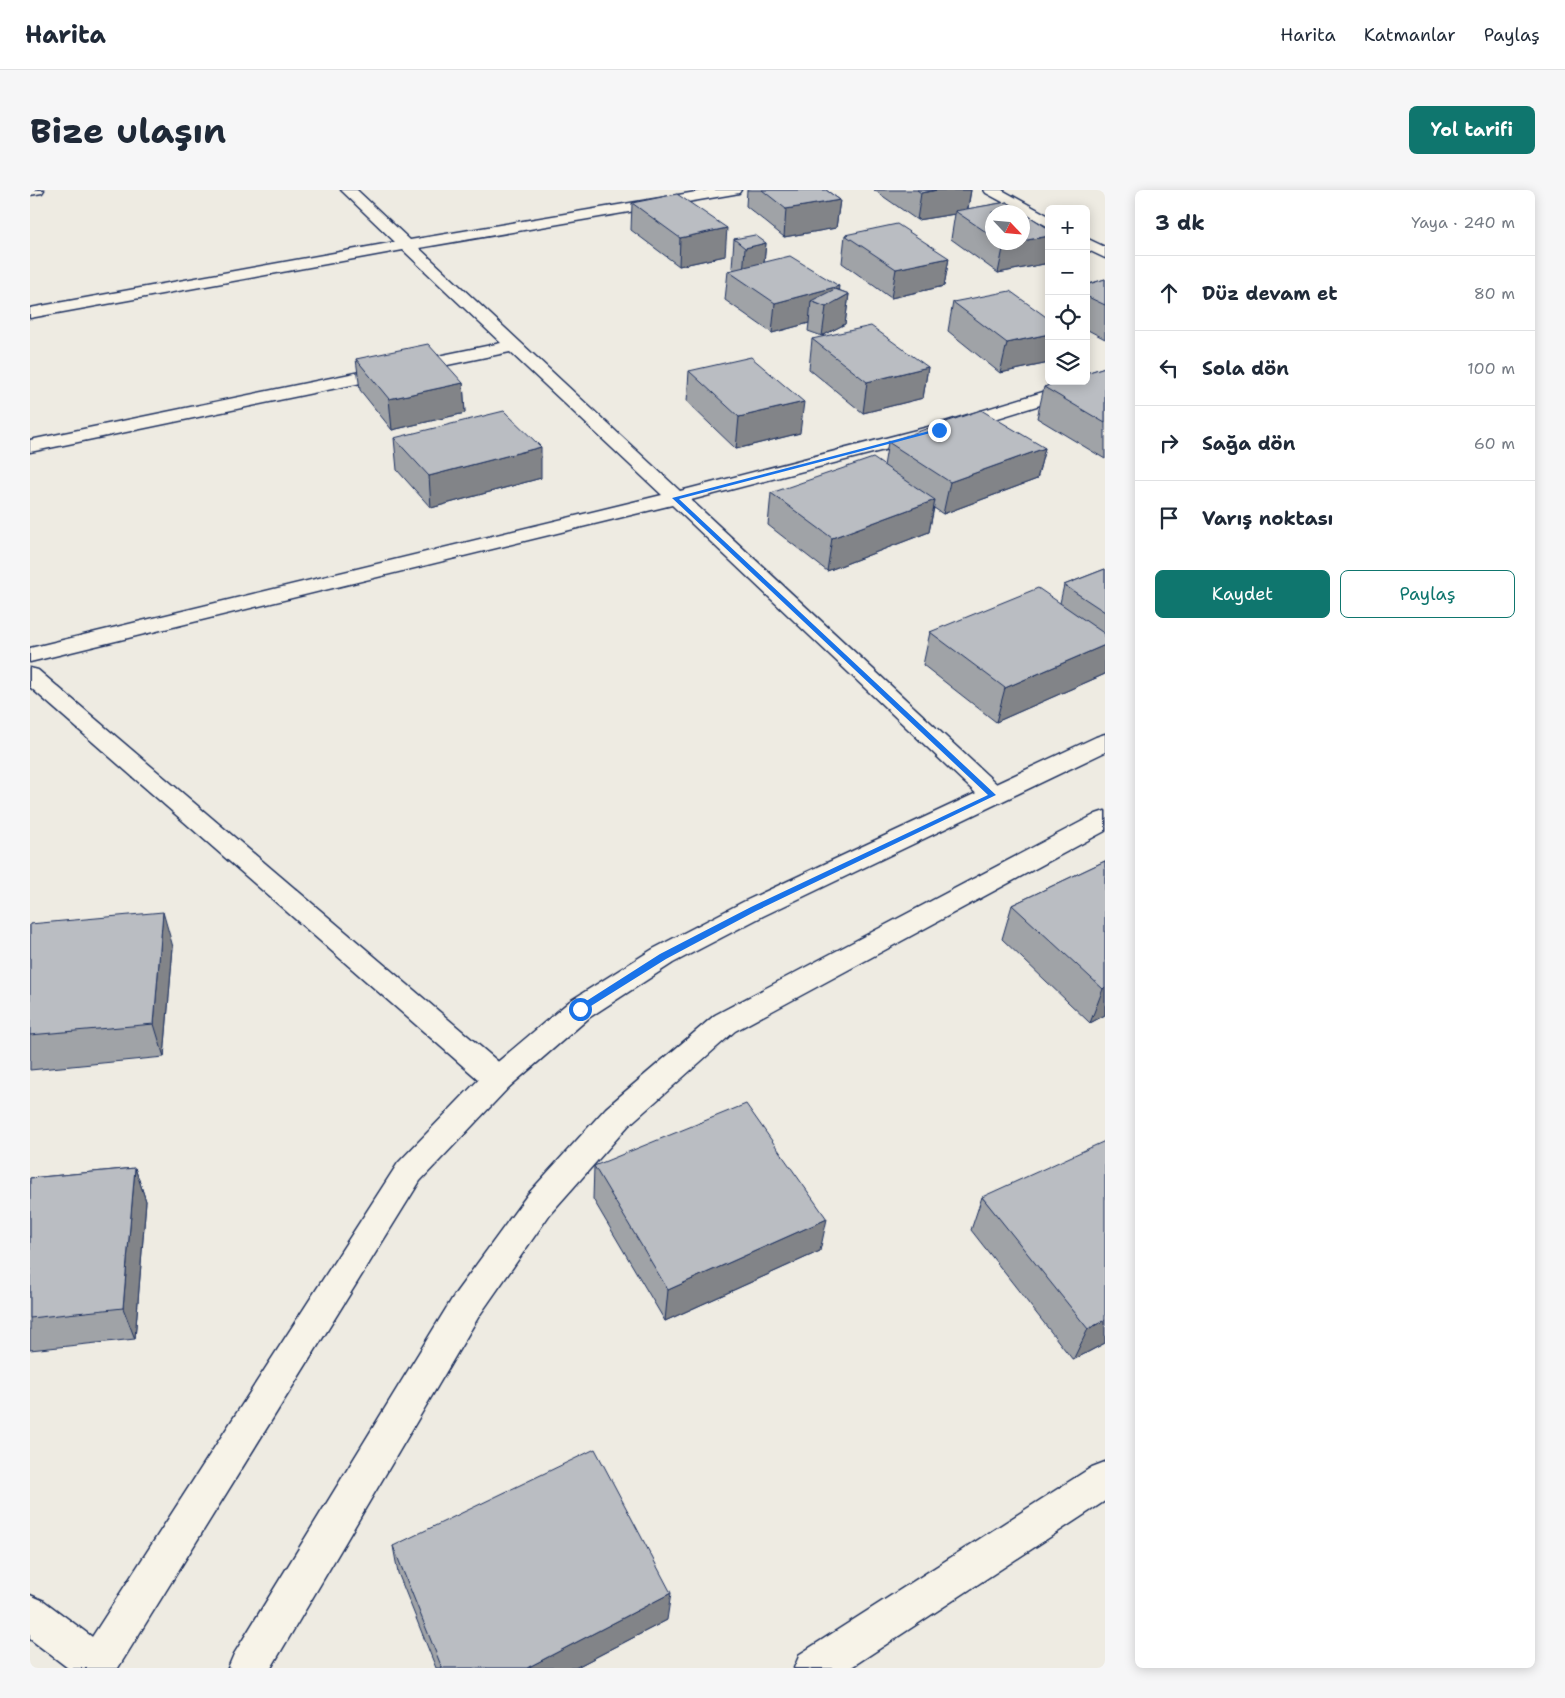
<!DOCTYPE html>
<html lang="tr">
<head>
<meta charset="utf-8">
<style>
	body { margin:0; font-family:"Shantell Sans",sans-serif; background:#f6f6f7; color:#1f2937 }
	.controls { position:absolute; right:15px; top:15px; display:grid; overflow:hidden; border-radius:8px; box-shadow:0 2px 12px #0003 }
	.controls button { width:45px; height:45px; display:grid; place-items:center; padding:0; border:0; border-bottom:1px solid #e0e1e3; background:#fff; color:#1f2937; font:25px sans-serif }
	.compass { position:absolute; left:955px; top:15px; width:45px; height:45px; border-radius:50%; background:#fff; box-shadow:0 2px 12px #0003; rotate:116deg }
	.stop { position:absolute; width:15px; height:15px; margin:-11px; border:4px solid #1a73e8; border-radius:50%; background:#fff }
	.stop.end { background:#1a73e8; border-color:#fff; box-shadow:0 1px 5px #0008 }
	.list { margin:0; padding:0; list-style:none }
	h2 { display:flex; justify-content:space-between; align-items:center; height:65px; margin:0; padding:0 20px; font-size:21px }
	h2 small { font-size:16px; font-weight:400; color:#747a83 }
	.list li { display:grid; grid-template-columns:32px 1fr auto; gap:15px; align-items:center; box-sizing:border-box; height:75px; padding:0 20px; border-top:1px solid #e0e1e3 }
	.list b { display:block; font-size:19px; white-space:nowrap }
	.list em { font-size:16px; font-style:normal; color:#747a83 }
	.actions { display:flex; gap:10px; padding:15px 20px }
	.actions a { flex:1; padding:11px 0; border:1px solid #0f766e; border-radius:8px; text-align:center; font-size:18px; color:#0f766e }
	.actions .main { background:#0f766e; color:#fff }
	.icon { flex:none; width:28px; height:28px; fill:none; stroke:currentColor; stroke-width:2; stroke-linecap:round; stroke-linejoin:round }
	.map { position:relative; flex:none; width:1075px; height:1478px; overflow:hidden; border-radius:8px }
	header { display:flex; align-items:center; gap:30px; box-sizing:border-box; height:70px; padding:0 25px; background:#fff; border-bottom:1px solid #e0e1e3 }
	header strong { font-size:24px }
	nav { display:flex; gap:28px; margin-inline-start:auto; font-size:18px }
	.intro { display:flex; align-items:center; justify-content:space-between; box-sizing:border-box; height:120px; padding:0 30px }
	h1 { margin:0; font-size:35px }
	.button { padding:12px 22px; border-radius:8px; background:#0f766e; color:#fff; font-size:18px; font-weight:700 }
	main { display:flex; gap:30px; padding:0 30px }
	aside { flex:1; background:#fff; border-radius:8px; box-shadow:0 2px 12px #0003 }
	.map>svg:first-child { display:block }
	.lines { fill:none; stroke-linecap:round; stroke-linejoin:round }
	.street-casing { stroke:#1b2f5e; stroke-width:3 }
	.secondary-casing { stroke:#1b2f5e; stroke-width:3 }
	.street { fill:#f7f3e8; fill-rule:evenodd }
	.secondary { fill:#f7f3e8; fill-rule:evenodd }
	.wall { fill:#a0a3a7; stroke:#1b2f5e; fill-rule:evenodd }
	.shaded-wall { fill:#828488; stroke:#1b2f5e }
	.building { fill:#babdc2; stroke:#1b2f5e }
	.route { fill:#1a73e8 }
</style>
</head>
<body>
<header>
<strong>Harita</strong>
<nav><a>Harita</a><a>Katmanlar</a><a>Paylaş</a></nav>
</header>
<div class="intro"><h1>Bize ulaşın</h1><a class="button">Yol tarifi</a></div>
<main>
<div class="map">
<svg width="1075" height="1478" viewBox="0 0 1075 1478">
	<rect width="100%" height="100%" fill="#eeebe2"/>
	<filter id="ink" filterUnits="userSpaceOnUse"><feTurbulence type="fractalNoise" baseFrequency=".02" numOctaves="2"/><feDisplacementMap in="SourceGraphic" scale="10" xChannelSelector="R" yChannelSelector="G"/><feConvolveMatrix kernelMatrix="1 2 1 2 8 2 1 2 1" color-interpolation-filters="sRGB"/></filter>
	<g filter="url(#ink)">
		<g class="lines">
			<g class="street-casing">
				<g id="street">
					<path d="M311 0H327L380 50 678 0H711L709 3 704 4 389 58 650 301 902 236 1049 191H1056V189L1075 184V195L916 244 661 310 972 599 976 605 972 611 963 613 954 611 642 315 0 472V458L632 305 480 162 0 262V250L471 153 373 60 0 128V118L365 52Z"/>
					<path d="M954 0H972L1019 26V37L956 3Z"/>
					<path d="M1056 48 1075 57V68L1056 59Z"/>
					<path d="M0 478 8 480 479 881 483 889 479 897 468 901 457 897 0 497Z"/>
					<path d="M1075 1272V1311L820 1478H764L770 1464 1062 1277Z"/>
					<path d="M0 1405 14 1411 81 1461 87 1475 86 1478H38L0 1449Z"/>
				</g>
			</g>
			<g class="secondary-casing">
				<g id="secondary">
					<path d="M0 0H14L12 3 0 5Z"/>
					<path d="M1075 544V562L733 726 643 773 560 827 479 897 390 991 88 1478H45L51 1464 368 973 457 881 540 811 623 759 713 712 1066 547Z"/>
					<path d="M1075 621V641L705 841 598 936 520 1024 449 1126 241 1478H198L204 1464 425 1104 498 1004 576 918 685 825 1066 624Z"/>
				</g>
			</g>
			<use href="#street" class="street"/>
			<use href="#secondary" class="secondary"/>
		</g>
		<g class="wall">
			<path d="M717 0H796L810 10 806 38 754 47 716 16Z"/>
			<path d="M844 0H941L938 19 977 12 1019 39V73L968 83 921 49 925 24 887 30ZM962 22H992V52H962Z"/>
			<path d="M602 13 695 66 649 76 601 40Z"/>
			<path d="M815 45 919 68 914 96 861 108 812 73Z"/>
			<path d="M704 49 736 53 734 72 819 104 815 134 792 146 778 141 779 133 742 143 695 110 698 81 704 80 702 78Z"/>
			<path d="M1075 89V149L1056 139V95Z"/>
			<path d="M923 112 1019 129V173L970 183 918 141Z"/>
			<path d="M782 149 898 177 893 208 833 223 779 179Z"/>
			<path d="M326 169 433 193 435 223 362 240 330 200Z"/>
			<path d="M1075 177V269L1007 228 1014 197Z"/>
			<path d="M659 181 770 243 706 259 657 212Z"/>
			<path d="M364 248 511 288 401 318 367 280Z"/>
			<path d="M858 252 1015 258 1007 289 913 324 904 318 899 342 797 381 738 335 741 303 854 276Z"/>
			<path d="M1075 379V484L966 532 893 475 900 442 1030 413 1034 395Z"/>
			<path d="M1075 671V825L1060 833 972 749 982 715Z"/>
			<path d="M0 734 143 757 134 867 0 880Z"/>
			<path d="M564 976 790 1061 635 1131 563 1009Z"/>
			<path d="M105 978 116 1011 105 1149 0 1160V988Z"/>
			<path d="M952 1007 1075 1153 1043 1170 941 1040Z"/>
			<path d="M363 1356 637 1430 545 1478H406L368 1383Z"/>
		</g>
		<g class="shaded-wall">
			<path d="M907 0H941L937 22 925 21V24L887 30 891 3Z"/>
			<path d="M810 10 806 38 754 47 756 19Z"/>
			<path d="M697 38 695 66 649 76 650 48Z"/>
			<path d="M1019 46V73L968 83 974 54 982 52H992V51Z"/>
			<path d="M736 53 733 82 713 86 715 58Z"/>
			<path d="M919 68 914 96 861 108 866 79Z"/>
			<path d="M809 96 807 111 819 104 815 134 792 146 796 117 781 111 779 133 742 143 745 113Z"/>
			<path d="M1019 144V173L970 183 977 153Z"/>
			<path d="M898 177 893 208 833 223 837 192Z"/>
			<path d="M433 193 435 223 362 240 359 209Z"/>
			<path d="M774 212 770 243 706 259 709 227Z"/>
			<path d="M511 257V288L401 318 399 286Z"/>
			<path d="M1015 258 1007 289 913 324 920 292Z"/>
			<path d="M905 310 899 342 797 381 802 348Z"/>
			<path d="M1075 455V484L966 532 975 498Z"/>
			<path d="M133 722 143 757 134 867 124 834Z"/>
			<path d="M1075 797V825L1060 833 1073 799Z"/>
			<path d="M105 978 116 1011 105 1149 93 1118Z"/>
			<path d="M797 1029 790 1061 635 1131 638 1100Z"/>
			<path d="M1075 1130V1153L1043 1170 1058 1139Z"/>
			<path d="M641 1403 637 1430 545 1478H497Z"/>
		</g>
		<g class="building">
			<path d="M732 0H796L810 10 756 19Z"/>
			<path d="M887 0H907L891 3Z"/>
			<path d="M647 4 697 38 650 48 602 13Z"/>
			<path d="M977 12 1019 39V46L992 51V22H962V46L925 21Z"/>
			<path d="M867 34 919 68 866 79 815 45Z"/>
			<path d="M725 45 736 53 715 58 704 49Z"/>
			<path d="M760 66 809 96 745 113 698 81Z"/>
			<path d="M1075 89V115L1056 106V95Z"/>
			<path d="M805 99 819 104 796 117 781 111Z"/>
			<path d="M980 101 1019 129V144L977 153 923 112Z"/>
			<path d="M841 136 898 177 837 192 782 149Z"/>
			<path d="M398 154 433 193 359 209 326 169Z"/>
			<path d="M721 167 774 212 709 227 659 181Z"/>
			<path d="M1075 177V233L1014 197 1032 191H1056V183Z"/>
			<path d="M951 220 1015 258 920 292 858 252Z"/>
			<path d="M474 221 511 257 399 286 364 248Z"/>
			<path d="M843 268 905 310 802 348 741 303Z"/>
			<path d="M1075 379V422L1034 395Z"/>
			<path d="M1008 398 1075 444V455L975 498 900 442Z"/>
			<path d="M1075 671V797L1073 799 982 715Z"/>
			<path d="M133 722 124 834 0 845V734Z"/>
			<path d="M716 914 797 1029 638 1100 564 976Z"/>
			<path d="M1075 951V1130L1058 1139 952 1007Z"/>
			<path d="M105 978 93 1118 0 1128V988Z"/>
			<path d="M565 1259 641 1403 497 1478H412L363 1356Z"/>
		</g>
	</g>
	<path class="route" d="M907 239 912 240 649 309 966 605 726 721 636 769 553 821H547V817L630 764 721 717 958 605 642 308Z"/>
</svg>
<div class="controls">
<button>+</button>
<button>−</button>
<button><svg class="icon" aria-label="locate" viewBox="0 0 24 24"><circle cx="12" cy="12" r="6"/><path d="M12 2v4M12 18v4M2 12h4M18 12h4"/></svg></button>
<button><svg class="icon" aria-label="layers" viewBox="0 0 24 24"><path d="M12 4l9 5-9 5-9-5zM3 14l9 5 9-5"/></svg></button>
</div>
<svg class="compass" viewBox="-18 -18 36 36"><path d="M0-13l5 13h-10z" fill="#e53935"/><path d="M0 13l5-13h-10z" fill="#747a83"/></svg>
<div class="stop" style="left:550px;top:819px"></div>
<div class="stop end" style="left:909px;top:240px"></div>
</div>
<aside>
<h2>3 dk<small>Yaya · 240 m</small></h2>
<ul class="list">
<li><svg class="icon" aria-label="ahead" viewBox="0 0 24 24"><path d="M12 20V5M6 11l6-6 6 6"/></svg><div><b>Düz devam et</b></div><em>80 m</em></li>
<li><svg class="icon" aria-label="left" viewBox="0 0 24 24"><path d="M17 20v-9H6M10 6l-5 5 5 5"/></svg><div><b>Sola dön</b></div><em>100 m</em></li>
<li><svg class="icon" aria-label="right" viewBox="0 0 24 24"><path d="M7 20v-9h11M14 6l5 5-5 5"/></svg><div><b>Sağa dön</b></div><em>60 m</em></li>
<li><svg class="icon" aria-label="arrive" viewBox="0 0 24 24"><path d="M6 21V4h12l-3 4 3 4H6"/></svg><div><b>Varış noktası</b></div></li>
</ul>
<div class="actions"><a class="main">Kaydet</a><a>Paylaş</a></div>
</aside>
</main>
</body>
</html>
